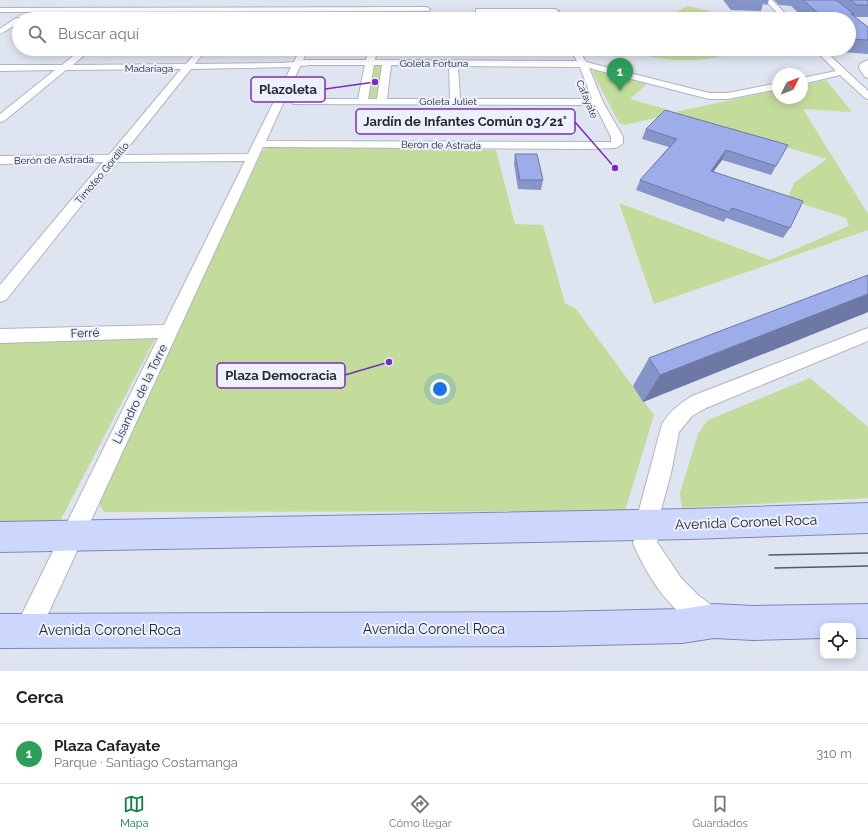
<!DOCTYPE html>
<html lang="es">
<head>
<meta charset="utf-8">
<style>
	body { margin:0; font-family:Raleway,sans-serif; background:#f6f6f6; color:#222 }
	.controls { position:absolute; right:12px; bottom:12px; display:grid; overflow:hidden; border-radius:8px; box-shadow:0 2px 10px #0003 }
	.controls button { width:36px; height:36px; display:grid; place-items:center; padding:0; border:0; border-bottom:1px solid #e0e0e0; background:#fff; color:#222; font:20px sans-serif }
	.compass { position:absolute; left:772px; top:68px; width:36px; height:36px; border-radius:50%; background:#fff; box-shadow:0 2px 10px #0003; rotate:47deg }
	.you { position:absolute; left:440px; top:389px; width:14px; height:14px; margin:-10px; border:3px solid #fff; border-radius:50%; background:#1a73e8; box-shadow:0 0 0 6px #1a73e833 }
	.badge { display:grid; place-items:center; width:26px; height:26px; border-radius:50%; background:#0b8043; color:#fff; font-size:13px; font-weight:700 }
	.pin { position:absolute; translate:-50% -33px; filter:drop-shadow(0 1px 2px #0008) }
	.pin::after { content:''; position:absolute; top:21px; width:14px; height:12px; background:inherit; clip-path:polygon(0 0,100% 0,50% 100%) }
	.list { margin:0; padding:0; list-style:none }
	h2 { display:flex; justify-content:space-between; align-items:center; height:52px; margin:0; padding:0 16px; font-size:17px }
	h2 small { font-size:13px; font-weight:400; color:#767676 }
	.list li { display:grid; grid-template-columns:26px 1fr auto; gap:12px; align-items:center; box-sizing:border-box; height:60px; padding:0 16px; border-top:1px solid #e0e0e0 }
	.list b { display:block; font-size:15px; white-space:nowrap }
	.list p { margin:0; font-size:13px; white-space:nowrap; color:#767676 }
	.list em { font-size:13px; font-style:normal; color:#767676 }
	.icon { flex:none; width:22px; height:22px; fill:none; stroke:currentColor; stroke-width:2; stroke-linecap:round; stroke-linejoin:round }
	.map { position:relative; flex:none; width:868px; height:671px; overflow:hidden }
	.search { position:absolute; background:#fff; box-shadow:0 2px 10px #0003; left:12px; right:12px; top:12px; height:44px; display:flex; align-items:center; gap:10px; box-sizing:border-box; padding:0 14px; border-radius:22px; color:#767676; font-size:15px }
	.sheet { height:112px; background:#fff }
	nav { display:flex; justify-content:space-around; align-items:center; box-sizing:border-box; height:56px; border-top:1px solid #e0e0e0; background:#fff; font-size:11px; color:#767676 }
	nav a { display:grid; justify-items:center; gap:2px }
	nav .on { color:#0b8043 }
	.map>svg:first-child { display:block }
	.green { fill:#c3dc9c }
	.lines { fill:none; stroke-linecap:round; stroke-linejoin:round }
	.minor-casing { stroke:#b0b4c1; stroke-width:2 }
	.major-casing { stroke:#7c88b4; stroke-width:2 }
	.minor { fill:#fff; fill-rule:evenodd }
	.major { fill:#cdd7fe; fill-rule:evenodd }
	.tram { stroke:#565960; stroke-width:1.5 }
	.wall { fill:#8695c9 }
	.shaded-wall { fill:#6d79a4 }
	.building { fill:#9cadea; stroke:#6d79a4 }
	.labels { text-anchor:middle; dominant-baseline:central; stroke-width:4; stroke-linejoin:round; paint-order:stroke }
	.far-street-label { font-size:10px; fill:#25272c; stroke:#edf1ff }
	.street-label { font-size:12px; fill:#25272c; stroke:#edf1ff }
	.near-street-label { font-size:14px; fill:#25272c; stroke:#edf1ff }
	.leader { fill:none; stroke:#7b2cbf; stroke-width:1.5 }
	.callout-dot { fill:#7b2cbf; stroke:#edf1ff; stroke-width:1.5 }
	.callout { fill:#edf1ff; stroke:#7b2cbf; stroke-width:1.5 }
	.callout-label { font-size:13px; text-anchor:middle; font-weight:bold; fill:#25272c }
</style>
</head>
<body>
<div class="map">
<svg width="868" height="671" viewBox="0 0 868 671">
	<rect width="100%" height="100%" fill="#dfe4f1"/>
	<g class="green">
		<path d="M688 6 713 12 719 19H668L670 15Z"/>
		<path d="M643 49H734L733 53C704 62 676 62 646 56Z"/>
		<path d="M370 63H387L382 102H362Z"/>
		<path d="M596 70 647 84 630 99 675 112 778 90V98H802V85L826 80 852 112 803 109 868 214V230L654 304 619 203 770 260 849 226 846 218 787 199 794 183 827 159 672 114 625 125 619 123 592 71Z"/>
		<path d="M271 147 496 150 515 224 543 225 565 303 576 309 654 415 625 511 104 512 97 500 263 150Z"/>
		<path d="M156 337 58 525 0 523V343Z"/>
		<path d="M810 378 868 427V498L682 508 680 493 698 434 708 420Z"/>
	</g>
	<g class="lines">
		<g class="minor-casing">
			<g id="minor">
				<path d="M765 0H772L791 19H783Z"/>
				<path d="M426 7 430 9 429 11 0 12V8Z"/>
				<path d="M476 9H555L559 11 555 13H476Z"/>
				<path d="M16 18 22 19H19V23L0 34V29Z"/>
				<path d="M82 49H91L73 65 186 64 199 49H207L195 64 280 63 294 62 300 49H308L303 60H366L369 49H377L375 60 577 61 570 49H578L586 62 709 93H728L778 83V89L728 99H709L589 68 603 102 623 137V143L618 147 614 148 589 149 263 147 36 640 27 644 18 640 14 631 18 622 158 338 0 343V329L164 325 245 161 116 162 6 300 0 302V285L103 162 0 164V156L109 155 181 69 66 70 4 121 0 122V114L55 70 0 71V65H62ZM311 65H365L358 99H297L293 100 292 102 293 104 595 105 611 137V142L266 141 300 66ZM374 65H382L377 99H368ZM391 65 449 66 450 99H387ZM458 66 580 67 592 99H460ZM291 67 248 154 122 155 191 69Z"/>
				<path d="M814 49H823L868 91V99L865 98 840 75 802 84V78L836 71Z"/>
				<path d="M868 60V78L865 77 859 68 860 64Z"/>
				<path d="M868 328V341L706 408 692 416 679 432 671 473 657 525 659 537 657 542 681 578 699 596 720 611 724 620 720 629 711 633C674 618 648 579 633 543L635 537V525L662 424C670 411 679 404 692 396Z"/>
			</g>
		</g>
		<g class="major-casing">
			<g id="major">
				<path d="M868 503V533L690 539 0 552V522L690 509Z"/>
				<path d="M714 604 753 606 868 604V638H853V626H823V638L753 640 714 638 682 643 551 646 0 648V614L551 612 682 609Z"/>
			</g>
		</g>
		<use href="#minor" class="minor"/>
		<use href="#major" class="major"/>
		<g class="tram">
			<path d="M769 555 868 553"/>
			<path d="M775 568 868 566"/>
		</g>
	</g>
	<g class="wall">
		<path d="M723 0H769L767 5 763 4 761 11 731 10Z"/>
		<path d="M774 0H868V17H854L868 27V54L841 52 837 49H849V19H805L791 6 779 5Z"/>
		<path d="M646 129 788 145 771 175 722 160 713 172 790 228 783 238 726 218 724 222 636 190 640 180 669 147 642 139Z"/>
		<path d="M515 154 543 180 541 190 518 189 514 164Z"/>
		<path d="M868 275V312L643 402 633 386 649 358Z"/>
	</g>
	<g class="shaded-wall">
		<path d="M726 150 722 160 706 181 711 171Z"/>
		<path d="M868 294V312L643 402 660 375Z"/>
	</g>
	<g class="building">
		<path d="M803 0H836L854 14H851L868 27V40L849 39V19H825Z"/>
		<path d="M850 0H868V5H857Z"/>
		<path d="M665 110 788 145 776 166 726 150 711 171 803 201 790 228 732 208 729 212 640 180 677 139 646 129Z"/>
		<path d="M515 154H537L543 180H520Z"/>
		<path d="M868 275V294L660 375 649 358Z"/>
	</g>
	<g class="labels">
		<g class="far-street-label">
			<text x="434" y="63">Goleta Fortuna</text>
			<text x="149" y="68">Madariaga</text>
			<text transform="translate(587 99) rotate(67)">Cafayate</text>
			<text x="448" y="101">Goleta Juliet</text>
			<text transform="translate(441 145) rotate(1)">Berón de Astrada</text>
			<text transform="translate(54 160) rotate(-1)">Berón de Astrada</text>
			<text transform="translate(102 173) rotate(-50)">Timoteo Gordillo</text>
		</g>
		<g class="street-label">
			<text transform="translate(85 333) rotate(-2)">Ferré</text>
			<text transform="translate(140 394) rotate(-64)">Lisandro de la Torre</text>
		</g>
		<g class="near-street-label">
			<text transform="translate(746 522) rotate(-2)">Avenida Coronel Roca</text>
			<text x="434" y="629">Avenida Coronel Roca</text>
			<text x="110" y="630">Avenida Coronel Roca</text>
		</g>
	</g>
	<path class="leader" d="M375 82L325 89M615 168L575 122M389 362L345 375"/>
	<g class="callout-dot">
		<circle cx="375" cy="82" r="4"/>
		<circle cx="615" cy="168" r="4"/>
		<circle cx="389" cy="362" r="4"/>
	</g>
	<g class="callout">
		<rect x="251" y="77" width="74" height="25" rx="4"/>
		<rect x="356" y="109" width="219" height="25" rx="4"/>
		<rect x="217" y="363" width="128" height="25" rx="4"/>
	</g>
	<g class="callout-label">
		<text x="288" y="94">Plazoleta</text>
		<text x="465" y="126">Jardín de Infantes Común 03/21°</text>
		<text x="281" y="380">Plaza Democracia</text>
	</g>
</svg>
<div class="controls">
<button><svg class="icon" aria-label="locate" viewBox="0 0 24 24"><circle cx="12" cy="12" r="6"/><path d="M12 2v4M12 18v4M2 12h4M18 12h4"/></svg></button>
</div>
<svg class="compass" viewBox="-18 -18 36 36"><path d="M0-13l5 13h-10z" fill="#e53935"/><path d="M0 13l5-13h-10z" fill="#767676"/></svg>
<div class="you"></div>
<div class="pin badge" style="left:620px;top:91px;background:#2e9e5b">1</div>
<div class="search"><svg class="icon" aria-label="search" viewBox="0 0 24 24"><circle cx="10" cy="10" r="6"/><path d="M15 15l6 6"/></svg>Buscar aquí</div>
</div>
<section class="sheet">
<h2>Cerca<small></small></h2>
<ul class="list">
<li><span class="badge" style="background:#2e9e5b">1</span><div><b>Plaza Cafayate</b><p>Parque · Santiago Costamanga</p></div><em>310 m</em></li>
</ul>
</section>
<nav>
<a class="on"><svg class="icon" aria-label="map" viewBox="0 0 24 24"><path d="M3 6l6-2 6 2 6-2v14l-6 2-6-2-6 2zM9 4v14M15 6v14"/></svg>Mapa</a>
<a><svg class="icon" aria-label="directions" viewBox="0 0 24 24"><path d="M12 3l9 9-9 9-9-9zM9 14v-3h6M13 9l2 2-2 2"/></svg>Cómo llegar</a>
<a><svg class="icon" aria-label="saved" viewBox="0 0 24 24"><path d="M7 4h10v16l-5-4-5 4z"/></svg>Guardados</a>
</nav>
</body>
</html>
